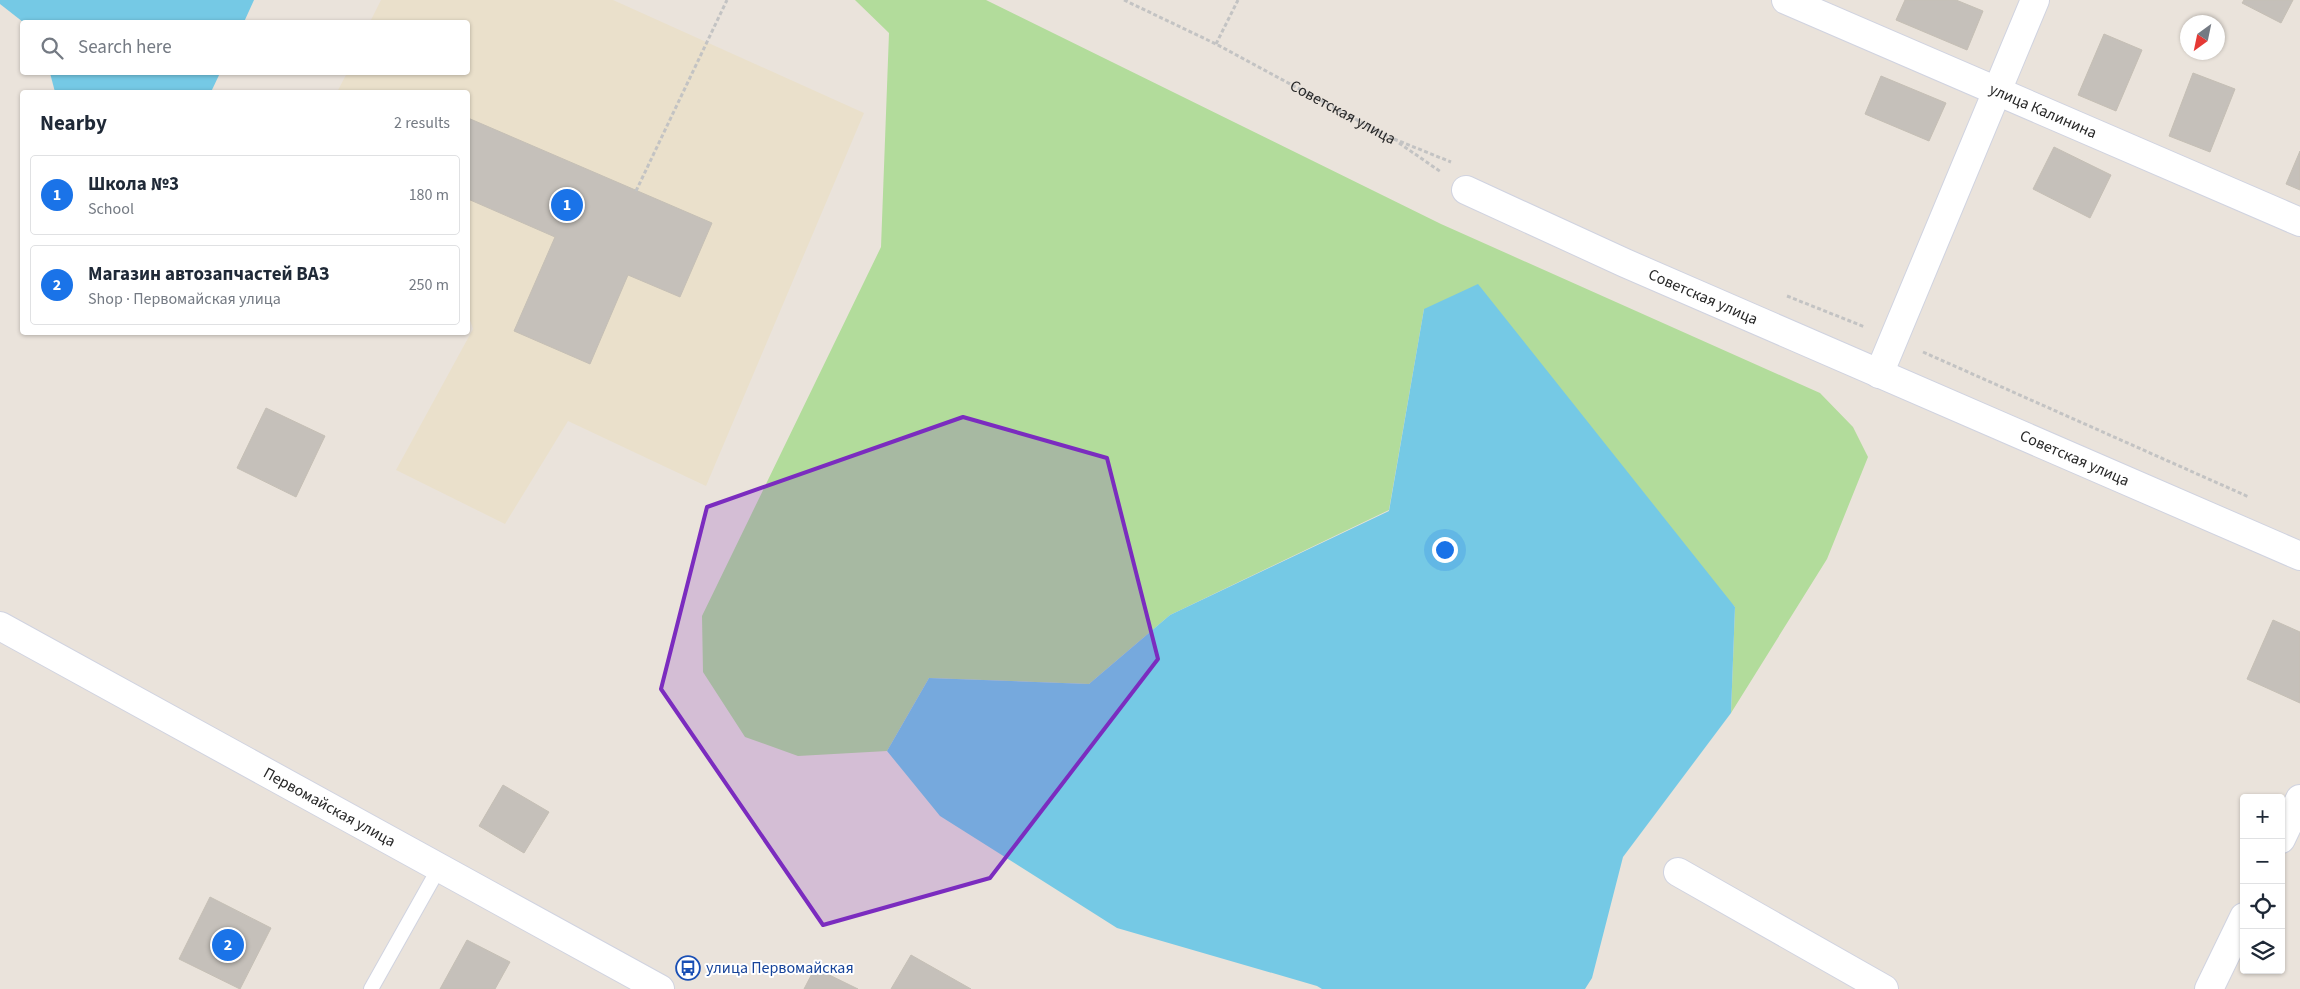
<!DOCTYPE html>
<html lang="en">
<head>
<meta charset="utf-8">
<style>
	body { margin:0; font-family:"Source Sans 3",sans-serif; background:#f6f6f7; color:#1f2937 }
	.controls { position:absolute; right:15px; bottom:15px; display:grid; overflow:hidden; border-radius:5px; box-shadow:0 1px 4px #0004 }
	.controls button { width:45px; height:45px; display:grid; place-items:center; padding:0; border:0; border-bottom:1px solid #e0e1e3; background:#fff; color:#1f2937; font:25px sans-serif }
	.compass { position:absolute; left:2180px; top:15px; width:45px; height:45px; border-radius:50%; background:#fff; box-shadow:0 1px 4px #0004; rotate:213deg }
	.you { position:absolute; left:1444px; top:549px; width:18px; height:18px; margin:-12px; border:4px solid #fff; border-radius:50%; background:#1a73e8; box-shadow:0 0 0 8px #1a73e833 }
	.badge { display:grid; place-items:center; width:32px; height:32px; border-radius:50%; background:#1a73e8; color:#fff; font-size:16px; font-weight:700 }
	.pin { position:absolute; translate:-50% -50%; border:2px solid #fff; box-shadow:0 1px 5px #0006 }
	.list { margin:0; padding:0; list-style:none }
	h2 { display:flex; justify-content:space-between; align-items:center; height:65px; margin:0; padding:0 20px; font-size:21px }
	h2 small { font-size:16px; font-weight:400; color:#747a83 }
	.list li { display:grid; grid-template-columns:32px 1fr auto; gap:15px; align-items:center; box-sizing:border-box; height:80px; margin:0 10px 10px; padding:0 10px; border:1px solid #e0e1e3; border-radius:5px }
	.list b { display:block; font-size:19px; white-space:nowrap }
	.list p { margin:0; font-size:16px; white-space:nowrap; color:#747a83 }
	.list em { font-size:16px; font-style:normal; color:#747a83 }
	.icon { flex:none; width:28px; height:28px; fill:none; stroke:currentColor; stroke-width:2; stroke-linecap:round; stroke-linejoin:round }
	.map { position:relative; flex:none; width:2300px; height:989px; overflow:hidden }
	.search { position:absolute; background:#fff; box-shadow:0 1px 4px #0004; left:20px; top:20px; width:450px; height:55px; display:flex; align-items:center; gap:12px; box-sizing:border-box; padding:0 18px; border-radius:5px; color:#747a83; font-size:19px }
	.panel { position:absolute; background:#fff; box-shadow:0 1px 4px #0004; left:20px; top:90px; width:450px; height:245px; border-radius:5px }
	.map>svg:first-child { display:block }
	.education { fill:#eae0cb }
	.green { fill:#b2dc9b }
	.water { fill:#75c9e5 }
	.building { fill:#c5c0ba; stroke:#c5bfb5 }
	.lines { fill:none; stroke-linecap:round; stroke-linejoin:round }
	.lane-casing { stroke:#d0d3e0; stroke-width:16 }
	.street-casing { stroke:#d0d3e0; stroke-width:30 }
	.secondary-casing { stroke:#d0d3e0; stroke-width:30 }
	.path { stroke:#c3c3c3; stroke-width:3; stroke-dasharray:4 2.5; stroke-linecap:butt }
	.lane { stroke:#fff; stroke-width:14 }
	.street { stroke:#fff; stroke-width:28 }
	.secondary { stroke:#fff; stroke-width:28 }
	.marked { fill:#7b2cbf; fill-opacity:0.2; stroke:#7b2cbf; stroke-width:4; stroke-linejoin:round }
	.labels { text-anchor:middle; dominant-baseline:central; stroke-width:4; stroke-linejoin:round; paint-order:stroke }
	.street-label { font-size:16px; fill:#282828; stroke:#fff }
	.transit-label { font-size:16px; fill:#164399; stroke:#fff; text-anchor:start }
</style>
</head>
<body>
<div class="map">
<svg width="2300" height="989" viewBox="0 0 2300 989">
	<rect width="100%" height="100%" fill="#eae3db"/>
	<path class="education" d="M381 0H613L864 113 706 486 568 421 505 524 396 470 473 329 468 314V92H337L347 73 468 72V22H370Z"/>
	<path class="green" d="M855 0H986L1441 224 1820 393 1853 427 1868 457 1827 559 1731 713 1735 607 1424 309 1389 510 1170 615 1089 684 929 678 887 751 798 756 745 737 703 672 702 616 881 247 889 33Z"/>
	<g class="water">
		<path d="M0 0H254L244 22H23L0 4Z"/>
		<path d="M50 73V72L220 73 211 92H55Z"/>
		<path d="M1478 284 1735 607 1731 713 1623 857 1592 978 1585 989H1322L1317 986 1117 928 940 816 887 751 929 678 1089 684 1170 615 1389 511 1424 309Z"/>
	</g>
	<g class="building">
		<path d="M1905 0H1956L1983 11 1967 50 1896 20Z"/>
		<path d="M2244 0H2293L2281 23 2242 3Z"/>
		<path d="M2104 34 2142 50 2116 111 2078 95Z"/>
		<path d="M2193 73 2235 89 2210 152 2169 136Z"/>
		<path d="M1881 76 1946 103 1929 141 1865 114Z"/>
		<path d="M468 118 712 223 680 297 628 275 590 364 514 331 555 237 468 199Z"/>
		<path d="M2054 147 2111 175 2090 218 2033 189Z"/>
		<path d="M2300 151V190L2286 184Z"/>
		<path d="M266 408 325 436 296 497 237 468Z"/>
		<path d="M2273 620 2300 632V703L2247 679Z"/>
		<path d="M503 785 549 812 524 853 479 826Z"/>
		<path d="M210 897 271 928 240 989 179 959Z"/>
		<path d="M467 940 510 962 495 989H440Z"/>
		<path d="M911 955 971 989H891Z"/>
		<path d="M815 968 858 989H804Z"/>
	</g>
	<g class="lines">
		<g class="lane-casing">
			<path id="lane" d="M371 989 439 868"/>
		</g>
		<g class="street-casing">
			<g id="street">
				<path id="s2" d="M1786 0 2300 222"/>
				<path id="s3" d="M1466 190 1625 263 2300 556"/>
				<path d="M1879 374 2035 0"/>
				<path d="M1678 872 1884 989"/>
			</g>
		</g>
		<g class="secondary-casing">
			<g id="secondary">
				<path id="s4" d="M0 626 660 989"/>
				<path d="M2281 839 2300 799"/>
				<path d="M2209 989 2244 917"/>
			</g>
		</g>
		<g class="path">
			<path id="s1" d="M1124 0 1216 44 1394 140"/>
			<path d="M1216 44 1238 0"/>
			<path d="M1394 139 1451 162"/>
			<path d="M1399 143 1441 172"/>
			<path d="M636 191 727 0"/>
			<path d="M1787 296 1865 327"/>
			<path d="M1923 352 2249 497"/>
		</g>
		<use href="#lane" class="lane"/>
		<use href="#street" class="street"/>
		<use href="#secondary" class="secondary"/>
	</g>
	<path class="marked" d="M963 417 1107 458 1158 659 990 878 823 925 661 689 707 507Z"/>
	<defs>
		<g id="bus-ring" transform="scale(1.25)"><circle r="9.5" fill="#fff" stroke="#1a4fb4" stroke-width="1.5"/><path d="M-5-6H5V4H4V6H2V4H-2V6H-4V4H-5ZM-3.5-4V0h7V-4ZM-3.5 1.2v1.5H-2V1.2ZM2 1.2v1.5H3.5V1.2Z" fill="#1a4fb4"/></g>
	</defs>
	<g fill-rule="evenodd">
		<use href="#bus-ring" x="688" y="968"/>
	</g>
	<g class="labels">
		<g class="street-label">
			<text stroke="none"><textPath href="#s2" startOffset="280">улица Калинина</textPath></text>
			<text stroke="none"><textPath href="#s1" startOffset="246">Советская улица</textPath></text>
			<text stroke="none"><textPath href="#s3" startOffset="260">Советская улица</textPath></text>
			<text stroke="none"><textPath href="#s3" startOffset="665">Советская улица</textPath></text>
			<text stroke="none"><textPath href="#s4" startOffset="376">Первомайская улица</textPath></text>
		</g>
		<g class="transit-label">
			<text x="706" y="968">улица Первомайская</text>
		</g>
	</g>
</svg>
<div class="controls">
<button>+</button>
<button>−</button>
<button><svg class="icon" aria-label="locate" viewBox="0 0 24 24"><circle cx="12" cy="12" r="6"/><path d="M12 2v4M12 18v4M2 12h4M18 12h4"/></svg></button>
<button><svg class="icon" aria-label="layers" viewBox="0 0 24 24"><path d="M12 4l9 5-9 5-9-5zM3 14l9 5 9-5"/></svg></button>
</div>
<svg class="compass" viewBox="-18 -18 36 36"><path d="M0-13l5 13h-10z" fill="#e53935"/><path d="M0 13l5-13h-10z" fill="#747a83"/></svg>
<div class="you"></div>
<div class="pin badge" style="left:567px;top:205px">1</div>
<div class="pin badge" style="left:228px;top:945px">2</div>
<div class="search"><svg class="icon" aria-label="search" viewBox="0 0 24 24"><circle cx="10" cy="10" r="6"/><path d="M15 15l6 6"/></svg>Search here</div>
<section class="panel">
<h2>Nearby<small>2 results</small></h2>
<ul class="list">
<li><span class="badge">1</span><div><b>Школа №3</b><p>School</p></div><em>180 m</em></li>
<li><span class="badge">2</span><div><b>Магазин автозапчастей ВАЗ</b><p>Shop · Первомайская улица</p></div><em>250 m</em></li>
</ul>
</section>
</div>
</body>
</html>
